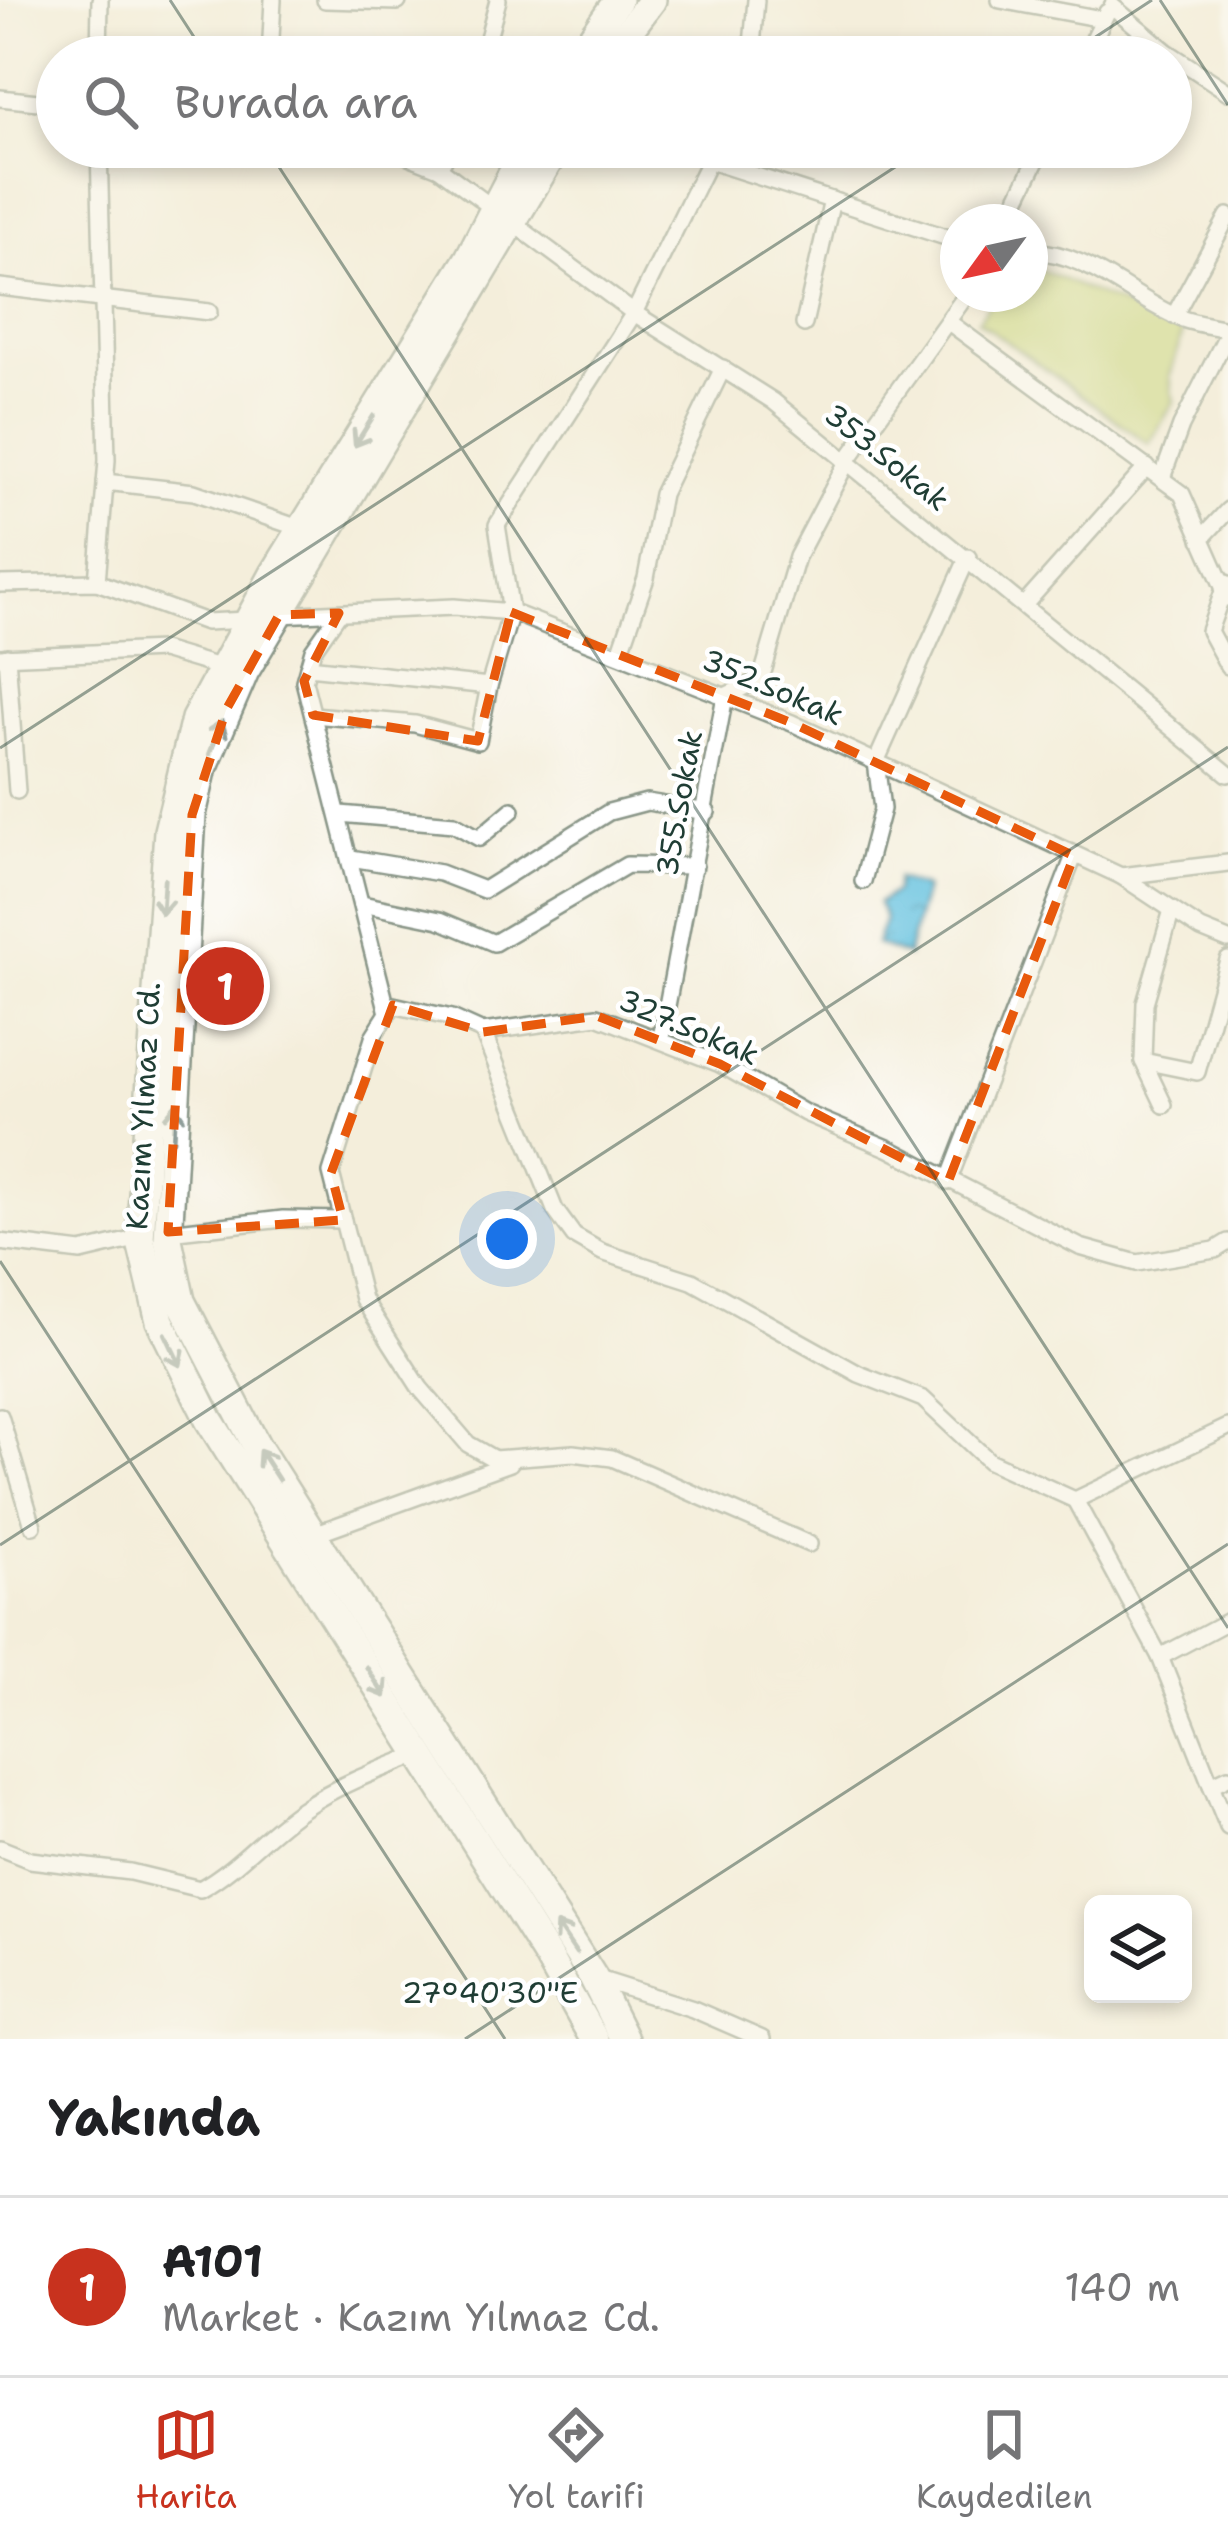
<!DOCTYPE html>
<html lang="tr">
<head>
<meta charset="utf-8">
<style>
	body { margin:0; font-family:"Shantell Sans",sans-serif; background:#f2f2f2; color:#202124 }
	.controls { position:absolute; right:36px; bottom:36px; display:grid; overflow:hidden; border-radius:18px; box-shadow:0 6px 18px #0003 }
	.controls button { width:108px; height:108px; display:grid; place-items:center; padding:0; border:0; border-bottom:3px solid #e0e0e0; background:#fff; color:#202124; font:60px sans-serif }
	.compass { position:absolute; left:940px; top:204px; width:108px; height:108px; border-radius:50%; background:#fff; box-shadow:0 6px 18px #0003; rotate:237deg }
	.you { position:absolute; left:507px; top:1239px; width:42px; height:42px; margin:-30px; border:9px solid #fff; border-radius:50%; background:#1a73e8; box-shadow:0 0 0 18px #1a73e833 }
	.badge { display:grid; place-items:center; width:78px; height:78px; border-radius:50%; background:#c8321e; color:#fff; font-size:39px; font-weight:700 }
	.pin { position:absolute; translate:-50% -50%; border:6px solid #fff; box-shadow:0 3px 12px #0006 }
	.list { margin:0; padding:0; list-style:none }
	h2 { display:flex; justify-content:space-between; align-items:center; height:156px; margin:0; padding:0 48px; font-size:51px }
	h2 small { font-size:39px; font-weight:400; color:#757577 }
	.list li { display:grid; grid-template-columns:78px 1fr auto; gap:36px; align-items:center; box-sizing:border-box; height:180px; padding:0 48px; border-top:3px solid #e0e0e0 }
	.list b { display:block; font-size:45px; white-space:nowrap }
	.list p { margin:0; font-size:39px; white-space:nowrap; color:#757577 }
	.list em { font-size:39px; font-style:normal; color:#757577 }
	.icon { flex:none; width:66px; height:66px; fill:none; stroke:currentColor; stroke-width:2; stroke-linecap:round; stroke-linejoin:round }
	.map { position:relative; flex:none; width:1228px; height:2039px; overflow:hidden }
	.search { position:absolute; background:#fff; box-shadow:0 6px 18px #0003; left:36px; right:36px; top:36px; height:132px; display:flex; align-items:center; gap:30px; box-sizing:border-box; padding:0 42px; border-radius:66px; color:#757577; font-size:45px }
	.sheet { height:336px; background:#fff }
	nav { display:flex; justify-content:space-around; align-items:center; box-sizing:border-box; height:168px; border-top:3px solid #e0e0e0; background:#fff; font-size:33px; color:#757577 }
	nav a { display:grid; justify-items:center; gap:6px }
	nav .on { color:#c8321e }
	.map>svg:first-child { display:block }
	.park { fill:#c5d476; stroke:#728855; stroke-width:3 }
	.water { fill:url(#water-ripples); stroke:#3e7e88; stroke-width:3 }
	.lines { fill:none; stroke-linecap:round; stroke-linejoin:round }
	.minor-casing { stroke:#8a9688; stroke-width:20 }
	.trunk-casing { stroke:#8a9688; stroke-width:32 }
	.minor { stroke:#fff; stroke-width:15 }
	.trunk { stroke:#fff; stroke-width:27 }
	.oneway { stroke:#8f9e9a }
	.marked { fill:none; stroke:#e8590c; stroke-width:9; stroke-dasharray:24 15; stroke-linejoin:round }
	.ticks { fill:none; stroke:#1f3d34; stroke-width:3; stroke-opacity:0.45 }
	.labels { text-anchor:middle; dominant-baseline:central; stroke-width:9; stroke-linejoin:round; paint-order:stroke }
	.street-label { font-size:30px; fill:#1f3d34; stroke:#fff }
	.ticks-label { font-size:30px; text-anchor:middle; fill:#1f3d34; stroke:#fff; stroke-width:9; stroke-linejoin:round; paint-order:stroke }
</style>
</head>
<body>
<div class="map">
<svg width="1228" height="2039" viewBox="0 0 1228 2039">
	<defs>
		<pattern id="water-ripples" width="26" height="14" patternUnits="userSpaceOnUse" patternTransform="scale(3)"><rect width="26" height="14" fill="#5dbedc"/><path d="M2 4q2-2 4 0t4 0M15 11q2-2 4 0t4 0" fill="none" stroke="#4c9cb3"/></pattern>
	</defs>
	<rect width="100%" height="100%" fill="#fff"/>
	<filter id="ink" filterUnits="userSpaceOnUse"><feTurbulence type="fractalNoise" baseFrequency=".00833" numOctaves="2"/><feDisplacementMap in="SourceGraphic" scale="24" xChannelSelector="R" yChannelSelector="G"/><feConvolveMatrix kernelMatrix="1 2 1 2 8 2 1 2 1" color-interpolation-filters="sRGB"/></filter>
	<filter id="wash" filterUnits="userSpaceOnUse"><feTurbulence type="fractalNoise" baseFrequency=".004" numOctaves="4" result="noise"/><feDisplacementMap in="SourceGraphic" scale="48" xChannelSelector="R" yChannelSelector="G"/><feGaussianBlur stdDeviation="2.7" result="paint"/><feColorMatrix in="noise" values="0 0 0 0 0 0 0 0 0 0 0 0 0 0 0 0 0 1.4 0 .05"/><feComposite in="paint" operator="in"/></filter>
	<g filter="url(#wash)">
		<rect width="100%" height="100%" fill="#f4eedb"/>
		<path class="park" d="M1030 265 1183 332 1170 376 1174 402 1149 444 978 321 995 294H1030Z"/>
		<path class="water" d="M897 879 925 888 907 956 876 944 885 919 878 903 895 892Z"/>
	</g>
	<g filter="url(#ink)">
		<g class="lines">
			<g class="minor-casing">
				<g id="minor">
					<path d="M325 0 398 2"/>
					<path d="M1000 0 1102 19"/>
					<path d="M1112 6 1166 51 1228 92"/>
					<path d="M99 57 100 0"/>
					<path d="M270 57 273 0"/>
					<path d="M483 57 498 0"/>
					<path d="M751 57 756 0"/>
					<path d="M1085 57 1107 12"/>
					<path d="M0 98 57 104"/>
					<path d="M385 147 439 168 634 313 773 401 1228 774"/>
					<path d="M710 161 958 241"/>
					<path d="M439 168 451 147"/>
					<path d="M1006 222 1043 147"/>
					<path d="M1030 251C1086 252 1125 293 1173 315 1189 323 1211 326 1228 329"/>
					<path d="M0 287 209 312"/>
					<path d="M1174 316 1228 216"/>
					<path d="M950 323 1182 494 1228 598"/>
					<path d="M804 324 832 200"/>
					<path d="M1162 478 1181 426 1228 333"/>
					<path d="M105 482 194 492 302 529"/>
					<path d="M1201 539 1228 510"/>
					<path d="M97 582 107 460 99 147"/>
					<path d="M1226 583 1209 631 1228 666"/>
					<path d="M0 584 97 582 206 622 247 620"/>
					<path d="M1025 604 1147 467"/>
					<path d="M339 613 313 650 304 681 388 1013"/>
					<path d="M279 615 454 607 511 612 792 723 1121 876 1228 863"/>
					<path d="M620 653 646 578 662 494 723 368"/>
					<path d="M7 656 17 791"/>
					<path d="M0 657 162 650 219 667"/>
					<path d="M308 667 489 686 511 612 497 525 634 313 716 147"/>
					<path d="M313 715 415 724 478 741 489 686"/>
					<path d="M340 814 454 824 479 838 512 810"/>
					<path d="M351 858 440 873 484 890 609 812 647 802 707 812"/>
					<path d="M1121 876 1201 929 1228 940"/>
					<path d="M863 881 882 809 876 762 968 557"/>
					<path d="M362 904 440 920 494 943 627 865 695 866"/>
					<path d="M483 1032 555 1210 574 1236 602 1252 692 1281 859 1374 923 1399 989 1461 1075 1500 1228 1427"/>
					<path d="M661 1038 725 696 761 679 797 557 849 458 967 294"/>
					<path d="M1143 1061 1197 1072 1228 960"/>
					<path d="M1164 1105 1143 1061 1145 1003 1172 910"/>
					<path d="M948 1182 1074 856"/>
					<path d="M168 1232 283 1219 343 1220"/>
					<path d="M0 1242 81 1252 140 1238"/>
					<path d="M0 1416 33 1526"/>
					<path d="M1075 1500 1160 1657 1228 1621"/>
					<path d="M314 1534 510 1463"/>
					<path d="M809 1544 612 1458 573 1453 494 1459 468 1444 420 1388 363 1299 331 1173 374 1035 393 1005 452 1018 483 1032 597 1016 720 1064 805 1113 890 1149 1080 1247 1137 1263 1215 1250 1228 1242"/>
					<path d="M1160 1657 1211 1785"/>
					<path d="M1228 1777 1211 1785 1228 1827"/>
					<path d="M0 1848 30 1860 130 1872 200 1889C238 1868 266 1833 302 1809 339 1784 379 1770 420 1754"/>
					<path d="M595 1978 693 2009 762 2039"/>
				</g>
			</g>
			<g class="trunk-casing">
				<g id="trunk">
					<path d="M578 57 618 0"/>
					<path d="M609 57 652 0"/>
					<path d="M526 147 469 258 274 574 195 719 168 831 140 1238 160 1321 209 1420 548 1957 594 2039"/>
					<path d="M557 147 245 671 202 771 192 815 168 1239 181 1301 256 1445 593 1977 624 2039"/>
				</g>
			</g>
			<use href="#minor" class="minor"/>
			<use href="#trunk" class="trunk"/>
		</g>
		<defs><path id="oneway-shaft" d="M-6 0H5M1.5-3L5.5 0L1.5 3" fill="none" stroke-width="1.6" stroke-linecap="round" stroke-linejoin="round" transform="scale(3)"/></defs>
		<g class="oneway">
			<use href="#oneway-shaft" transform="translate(364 431) rotate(122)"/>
			<use href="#oneway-shaft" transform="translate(216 737) rotate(-69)"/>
			<use href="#oneway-shaft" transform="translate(163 897) rotate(94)"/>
			<use href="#oneway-shaft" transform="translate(174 1122) rotate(-87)"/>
			<use href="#oneway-shaft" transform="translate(173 1350) rotate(65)"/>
			<use href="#oneway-shaft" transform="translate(269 1465) rotate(-123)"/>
			<use href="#oneway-shaft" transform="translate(376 1682) rotate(58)"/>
			<use href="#oneway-shaft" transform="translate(566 1938) rotate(-124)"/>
		</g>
	</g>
	<path d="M0 0H1228V2039H0ZM511 612 792 723 1074 856 948 1182 720 1064 597 1016 483 1032 393 1005 331 1173 343 1220 168 1232 192 815 226 710 279 615 339 613 304 681 313 715 478 741Z" fill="#f4eedb" fill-opacity=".55" fill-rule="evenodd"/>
	<path class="marked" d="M511 612 792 723 1074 856 948 1182 720 1064 597 1016 483 1032 393 1005 331 1173 343 1220 168 1232 192 815 226 710 279 615 339 613 304 681 313 715 478 741Z"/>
	<path class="ticks" d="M170 0 207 57M1160 0 1228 105M1065 57 1152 0M266 147 1228 1628M0 748 926 147M0 1261 505 2039M0 1545 1228 747M465 2039 1228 1544"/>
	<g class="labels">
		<g class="street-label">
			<text transform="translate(887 457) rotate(39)">353.Sokak</text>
			<text transform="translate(773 687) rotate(23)">352.Sokak</text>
			<text transform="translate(679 803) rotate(-80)">355.Sokak</text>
			<text transform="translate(689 1027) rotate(23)">327.Sokak</text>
			<text transform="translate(143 1106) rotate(-87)">Kazım Yılmaz Cd.</text>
		</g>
	</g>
	<g class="ticks-label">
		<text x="490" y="2003">27°40'30"E</text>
	</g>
</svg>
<div class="controls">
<button><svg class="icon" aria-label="layers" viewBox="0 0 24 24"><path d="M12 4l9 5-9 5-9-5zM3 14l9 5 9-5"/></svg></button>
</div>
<svg class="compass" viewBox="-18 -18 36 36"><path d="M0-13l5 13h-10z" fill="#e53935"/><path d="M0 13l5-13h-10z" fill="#757577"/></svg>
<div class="you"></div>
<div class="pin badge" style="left:225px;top:986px">1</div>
<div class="search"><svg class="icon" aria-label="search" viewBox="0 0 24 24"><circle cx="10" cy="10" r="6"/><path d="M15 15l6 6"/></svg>Burada ara</div>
</div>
<section class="sheet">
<h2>Yakında<small></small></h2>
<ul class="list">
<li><span class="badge">1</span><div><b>A101</b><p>Market · Kazım Yılmaz Cd.</p></div><em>140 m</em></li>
</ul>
</section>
<nav>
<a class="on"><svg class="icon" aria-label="map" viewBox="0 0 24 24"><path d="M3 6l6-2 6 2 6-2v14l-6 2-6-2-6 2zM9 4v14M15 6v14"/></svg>Harita</a>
<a><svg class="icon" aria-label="directions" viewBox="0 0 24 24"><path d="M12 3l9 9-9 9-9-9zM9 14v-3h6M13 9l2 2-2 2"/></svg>Yol tarifi</a>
<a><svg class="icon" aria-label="saved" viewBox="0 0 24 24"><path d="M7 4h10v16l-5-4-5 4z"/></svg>Kaydedilen</a>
</nav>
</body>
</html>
